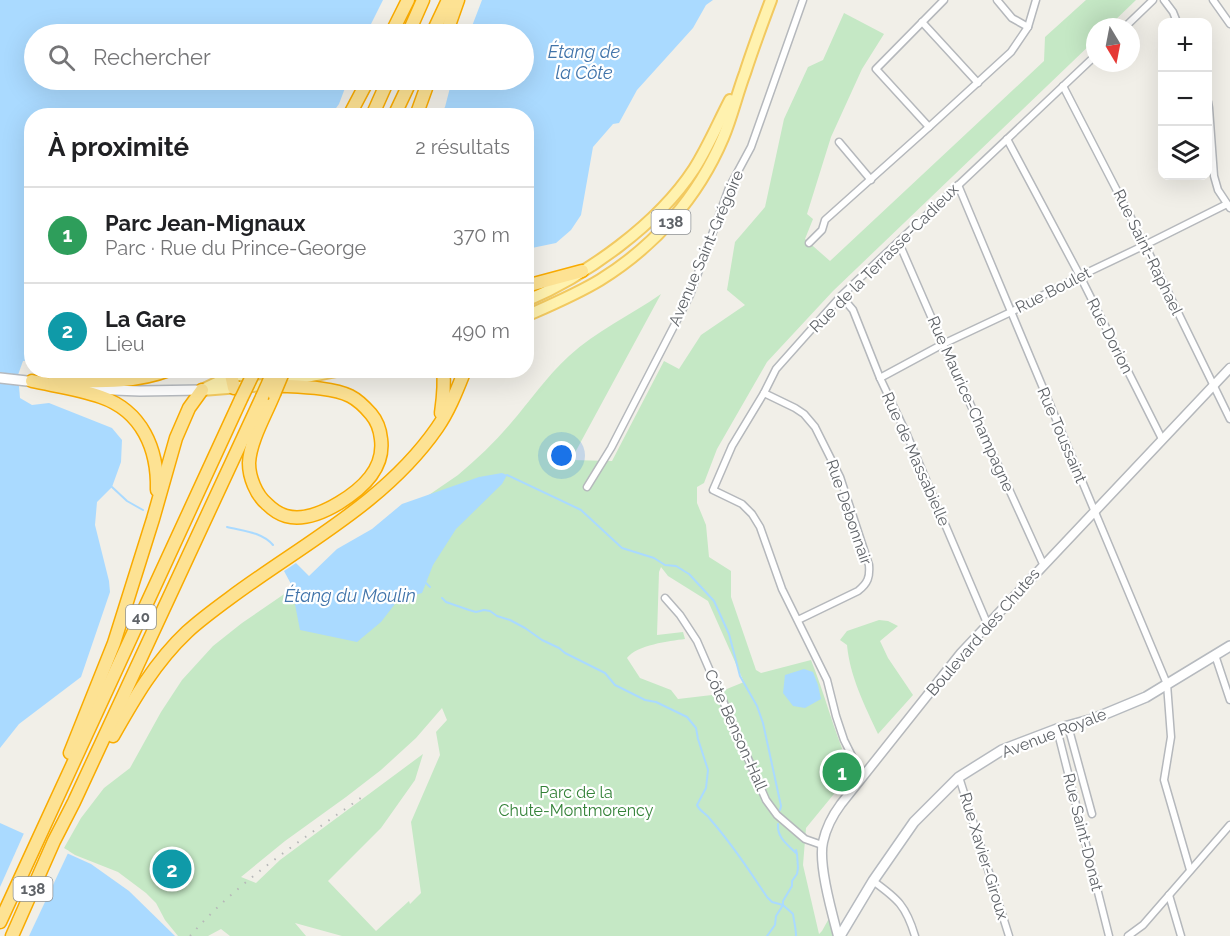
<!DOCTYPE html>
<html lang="fr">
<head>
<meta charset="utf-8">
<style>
	body { margin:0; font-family:Raleway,sans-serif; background:#f2f2f2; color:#202124 }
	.controls { position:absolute; right:18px; top:18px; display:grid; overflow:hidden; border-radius:12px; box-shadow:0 6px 24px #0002 }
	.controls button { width:54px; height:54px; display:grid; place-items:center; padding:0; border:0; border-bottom:2px solid #e0e0e0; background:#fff; color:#202124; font:30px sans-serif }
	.compass { position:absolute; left:1086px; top:18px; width:54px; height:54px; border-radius:50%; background:#fff; box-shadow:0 6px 24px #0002; rotate:170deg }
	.you { position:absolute; left:562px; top:456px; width:21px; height:21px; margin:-15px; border:4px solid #fff; border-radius:50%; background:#1a73e8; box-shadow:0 0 0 9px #1a73e833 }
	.badge { display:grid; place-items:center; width:39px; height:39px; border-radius:50%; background:#2563eb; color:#fff; font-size:20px; font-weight:700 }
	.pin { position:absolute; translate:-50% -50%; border:3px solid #fff; box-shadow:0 2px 6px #0006 }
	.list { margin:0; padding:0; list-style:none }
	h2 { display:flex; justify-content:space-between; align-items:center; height:78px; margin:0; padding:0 24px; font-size:26px }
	h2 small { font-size:20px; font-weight:400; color:#757577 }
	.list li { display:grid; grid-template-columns:39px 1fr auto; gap:18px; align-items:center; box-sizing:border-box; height:96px; padding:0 24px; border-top:2px solid #e0e0e0 }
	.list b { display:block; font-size:22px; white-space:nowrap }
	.list p { margin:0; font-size:20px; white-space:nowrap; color:#757577 }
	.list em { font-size:20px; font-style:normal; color:#757577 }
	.icon { flex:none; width:33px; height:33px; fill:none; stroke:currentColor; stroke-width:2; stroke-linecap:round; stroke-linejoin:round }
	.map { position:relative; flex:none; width:1230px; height:936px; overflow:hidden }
	.search { position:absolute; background:#fff; box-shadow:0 6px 24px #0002; left:24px; top:24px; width:510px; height:66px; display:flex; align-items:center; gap:15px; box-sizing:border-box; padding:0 21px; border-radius:33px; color:#757577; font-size:22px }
	.panel { position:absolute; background:#fff; box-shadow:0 6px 24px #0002; left:24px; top:108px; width:510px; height:270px; border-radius:24px }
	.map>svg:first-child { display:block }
	.green { fill:#c5e8c5; fill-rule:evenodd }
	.water { fill:#aadaff }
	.pier { fill:#f1efe8 }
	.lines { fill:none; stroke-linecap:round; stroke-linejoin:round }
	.stream { stroke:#aadaff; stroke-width:2 }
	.minor-casing { stroke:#b5b8bc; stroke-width:9 }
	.tertiary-casing { stroke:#b5b8bc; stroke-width:11 }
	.secondary-casing { stroke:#b6babf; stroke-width:12 }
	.primary-casing { stroke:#f2c960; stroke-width:14 }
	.motorway-casing { stroke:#f9ab00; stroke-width:15 }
	.minor { stroke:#fff; stroke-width:6 }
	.tertiary { stroke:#fff; stroke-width:8 }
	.secondary { stroke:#fff; stroke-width:9 }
	.primary { stroke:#fff2af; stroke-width:10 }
	.motorway { stroke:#fde293; stroke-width:12 }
	.rail { stroke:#b6b7b8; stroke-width:2; stroke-dasharray:1.5 8; stroke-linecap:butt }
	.motorway-bridge-casing { stroke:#f9ab00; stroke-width:15; stroke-linecap:butt }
	.motorway-bridge { stroke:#fde293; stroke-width:12 }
	.labels { text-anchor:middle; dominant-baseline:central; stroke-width:4.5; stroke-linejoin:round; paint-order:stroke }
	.shield { fill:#fff; stroke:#8f9295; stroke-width:1.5 }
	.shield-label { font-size:15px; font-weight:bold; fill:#5f6368 }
	.street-label { font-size:16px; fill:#5f6368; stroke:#fff }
	.park-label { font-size:16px; fill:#348238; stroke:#fff }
	.water-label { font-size:18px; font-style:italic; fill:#4174aa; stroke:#fff }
</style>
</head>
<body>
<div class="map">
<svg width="1230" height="936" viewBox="0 0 1230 936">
	<rect width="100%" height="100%" fill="#f1efe8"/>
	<g class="green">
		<path d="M1086 0H1136L1108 27H1095V40L833 291 767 362 717 449 704 483 697 487V503L706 525 709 557 731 571V597L756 670 761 673 811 660C826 697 835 736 852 772L806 828 803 865 819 934 822 931 832 913 838 936H342L295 923 306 936H230L221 929 208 936H178L165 920 156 903 146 893 118 872 75 855 64 848 81 818 104 788 130 768 161 712 182 680 213 646 242 623 458 475C477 459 495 442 511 423 530 401 547 376 569 356 596 331 631 315 661 294L571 460 612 461 664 361 679 369 701 335 745 305 727 290 735 242 765 207 784 119 808 67 823 60 844 13 884 34 862 69 831 137 807 214 813 219 805 239 830 261 1044 61 1045 37ZM661 567 668 576 708 601 744 682 712 695 678 699 671 690 640 678 627 658C637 645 669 641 685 639L683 632 657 635 659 572ZM442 708 447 720 436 732 440 755 411 822 421 893 410 904 409 901 376 931 328 881 381 828 415 780 423 754 280 860 256 883 241 877 285 841 346 797 381 770 416 738Z"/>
		<path d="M879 620 888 621 898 626 880 641 888 658 913 695 878 734C865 706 850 677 847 645L840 640 847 631Z"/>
	</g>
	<g class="water">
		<path d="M0 0H383L366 34H34V80H348L339 104 331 115 32 116V360L23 361 18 375 20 398 32 405 49 403 112 428 122 440 121 462 112 487 97 502 95 525 109 581 110 592 81 677 19 724 0 748Z"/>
		<path d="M482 0H713L706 5 693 28 637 90 619 123 613 124 593 147 581 215 571 230 556 243 527 249 526 116 440 115 445 107 452 80H524V34H469Z"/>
		<path d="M502 473 507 475 502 484 456 529 433 565 422 593 398 600 381 622 357 642 300 630 291 584 284 571 296 563 309 576 337 549 372 529 402 504 479 477Z"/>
		<path d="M804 669 813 672 818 685 821 699 805 708 793 706 783 693 785 675Z"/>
		<path d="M0 823 91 864 129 891 175 936H0Z"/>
	</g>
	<path class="pier" d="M25 831 69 851 29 936H0V887Z"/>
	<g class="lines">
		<g class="stream">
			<path d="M507 475 581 510 622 548 654 558 665 565 676 566 689 574 714 601 729 634 740 676 757 706 763 723 781 806 780 810"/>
			<path d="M112 487 127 501 143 510"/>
			<path d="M227 527C243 531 262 532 273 545"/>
			<path d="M426 583 430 587"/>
			<path d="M442 598 446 602 469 610 476 612 484 610 490 611 497 616 510 620 525 628 542 640 559 648 565 653 605 673 615 685 645 700 656 702 687 717 696 728 698 739 708 770 706 788 697 805C700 812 706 813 710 819 731 843 749 870 767 897L772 902 783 905 793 914C794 922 796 928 796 936"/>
			<path d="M778 824C777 838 787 844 797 854L796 850"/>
			<path d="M767 936 775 925 776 916 783 905V901L792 886V881L797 874 798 868 797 854"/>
		</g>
		<g class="minor-casing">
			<g id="minor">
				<path d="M997 0 1012 18 1028 27"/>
				<path d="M1164 0 1173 12 1177 22"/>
				<path d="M1213 0 1230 24"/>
				<path d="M922 22 978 83"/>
				<path d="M1125 27 1153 0"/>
				<path d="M1063 86 1145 245 1230 419"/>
				<path d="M1208 102 1209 108 1214 176 1218 190 1230 208"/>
				<path d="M929 127 876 69 944 0"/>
				<path d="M1007 139 1080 276 1162 439"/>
				<path d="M839 142 871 180"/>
				<path d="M958 185 1167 684 1171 737 1164 780 1190 870"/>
				<path d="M809 243 822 230 825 220 929 127 1011 52 1028 27 1036 0"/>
				<path d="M899 243 943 344 1043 564"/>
				<path d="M841 296 853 310 880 378 907 435 987 623"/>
				<path d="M880 378 943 344 1011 312 1080 276 1145 245 1227 204"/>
				<path d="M764 393 795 408 804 414 815 427 840 477 869 565C870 577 868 583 858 591L798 620"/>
				<path d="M587 487 611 448 690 295 729 188 751 147 803 0"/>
				<path d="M665 598 680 615 697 641 766 800 777 815 805 839 822 845"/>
				<path d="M1215 655 1230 700"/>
				<path d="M1068 726 1092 814"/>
				<path d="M1057 729 1109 936"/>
				<path d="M863 775 855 762 844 740 836 716 827 680 782 589 760 527 752 514 742 504 713 490 732 446 764 393 776 369 841 296 1095 56"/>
				<path d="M959 777 1009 936"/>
				<path d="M873 881C898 899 906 906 915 936"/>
				<path d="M1169 895 1181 936"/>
				<path d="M1128 936 1143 925 1230 825"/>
			</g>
		</g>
		<g class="tertiary-casing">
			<path id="tertiary" d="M838 936C832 913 818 864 823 842 826 828 832 816 841 804L961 653 1230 368"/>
		</g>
		<g class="secondary-casing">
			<g id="secondary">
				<path d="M0 378 36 382"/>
				<path d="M89 389 140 391 202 390"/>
				<path d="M840 936 873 881 914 822 959 777 1002 750 1057 729 1093 719 1146 697 1230 646"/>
			</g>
		</g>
		<g class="primary-casing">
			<g id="primary">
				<path d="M526 301C587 275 658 224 694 169 708 147 718 123 730 100"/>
				<path d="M526 316C551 305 577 294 600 280 655 246 698 197 723 138 732 117 737 94 745 73 753 48 762 24 771 0"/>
				<path d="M206 388 231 376 280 371"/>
				<path d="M202 390 264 385 342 370"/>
			</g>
		</g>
		<g class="motorway-casing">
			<g id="motorway">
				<path d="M391 34 408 0"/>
				<path d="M408 34 423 0"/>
				<path d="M432 34 448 0"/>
				<path d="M446 34 458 0"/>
				<path d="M349 116 368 80"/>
				<path d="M372 116 388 80"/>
				<path d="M394 116 411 80"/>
				<path d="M416 116 429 80"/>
				<path d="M526 286 582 271"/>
				<path d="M230 370 234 388"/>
				<path d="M32 381C55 386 79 389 101 397 142 411 158 449 157 490"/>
				<path d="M54 381C93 381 133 384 169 370"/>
				<path d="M269 385C292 387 330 386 350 396 358 400 365 407 371 414 377 421 380 429 381 439 385 469 362 489 339 503 324 512 304 521 286 516 279 514 272 509 267 504 256 495 249 477 249 463 250 441 266 414 274 394"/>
				<path d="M441 413C443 398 445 385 443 370"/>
				<path d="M113 736C134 699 155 662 187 632 200 620 215 609 230 598 301 545 385 503 437 428 449 411 457 390 465 370"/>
				<path d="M70 753 114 643 153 519 176 438 189 408 202 390"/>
				<path d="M0 922 241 399"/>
				<path d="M12 936 54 841 74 802 262 397"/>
			</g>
		</g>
		<use href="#minor" class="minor"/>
		<use href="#tertiary" class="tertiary"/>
		<use href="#secondary" class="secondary"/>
		<use href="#primary" class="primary"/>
		<use href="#motorway" class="motorway"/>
		<path class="rail" d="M190 936C239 880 302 840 362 797"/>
		<g class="motorway-bridge-casing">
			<g id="motorway-bridge">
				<path d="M274 394 284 370"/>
				<path d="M262 397 274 370"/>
				<path d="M241 399 255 370"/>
			</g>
		</g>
		<use href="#motorway-bridge" class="motorway-bridge"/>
	</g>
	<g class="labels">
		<g class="shield">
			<rect x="651.5" y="210" width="39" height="24" rx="4.5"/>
			<rect x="126" y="605" width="30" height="24" rx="4.5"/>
			<rect x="13.5" y="877" width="39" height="24" rx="4.5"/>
		</g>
		<g class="shield-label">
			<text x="671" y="222">138</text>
			<text x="141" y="617">40</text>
			<text x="33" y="889">138</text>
		</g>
		<g class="street-label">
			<text transform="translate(706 248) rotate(-67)">Avenue Saint-Grégoire</text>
			<text transform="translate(1148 252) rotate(64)">Rue Saint-Raphael</text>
			<text transform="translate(884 258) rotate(-45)">Rue de la Terrasse-Cadieux</text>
			<text transform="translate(1053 290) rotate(-27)">Rue Boulet</text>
			<text transform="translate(1110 336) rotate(63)">Rue Dorion</text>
			<text transform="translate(971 404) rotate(66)">Rue Maurice-Champagne</text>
			<text transform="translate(1062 435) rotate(67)">Rue Toussaint</text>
			<text transform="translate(916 459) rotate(66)">Rue de Massabielle</text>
			<text transform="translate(849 512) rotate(71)">Rue Debonnair</text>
			<text transform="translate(983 632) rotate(-49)">Boulevard des Chutes</text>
			<text transform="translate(736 730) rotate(66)">Côte Benson-Hall</text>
			<text transform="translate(1054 733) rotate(-21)">Avenue Royale</text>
			<text transform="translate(1083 832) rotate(76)">Rue Saint-Donat</text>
			<text transform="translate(984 856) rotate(73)">Rue Xavier-Giroux</text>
		</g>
		<g class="park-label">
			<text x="576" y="792">Parc de la<tspan x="576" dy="18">Chute-Montmorency</tspan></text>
		</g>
		<g class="water-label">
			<text x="584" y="51">Étang de<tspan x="584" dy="21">la Côte</tspan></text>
			<text x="350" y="595">Étang du Moulin</text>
		</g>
	</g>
</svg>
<div class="controls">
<button>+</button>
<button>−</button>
<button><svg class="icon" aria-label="layers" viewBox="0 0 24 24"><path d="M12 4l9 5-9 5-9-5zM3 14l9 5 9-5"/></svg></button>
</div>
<svg class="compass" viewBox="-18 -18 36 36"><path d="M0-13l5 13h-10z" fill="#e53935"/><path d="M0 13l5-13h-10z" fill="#757577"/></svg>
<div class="you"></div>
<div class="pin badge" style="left:842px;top:772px;background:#2e9e5b">1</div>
<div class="pin badge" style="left:172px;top:869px;background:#0f9aa8">2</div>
<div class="search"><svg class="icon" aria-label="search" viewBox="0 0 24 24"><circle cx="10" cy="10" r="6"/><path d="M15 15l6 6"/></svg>Rechercher</div>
<section class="panel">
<h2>À proximité<small>2 résultats</small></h2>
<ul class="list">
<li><span class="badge" style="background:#2e9e5b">1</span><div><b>Parc Jean-Mignaux</b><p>Parc · Rue du Prince-George</p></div><em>370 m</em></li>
<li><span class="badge" style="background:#0f9aa8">2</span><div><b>La Gare</b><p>Lieu</p></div><em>490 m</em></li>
</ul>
</section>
</div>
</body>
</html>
